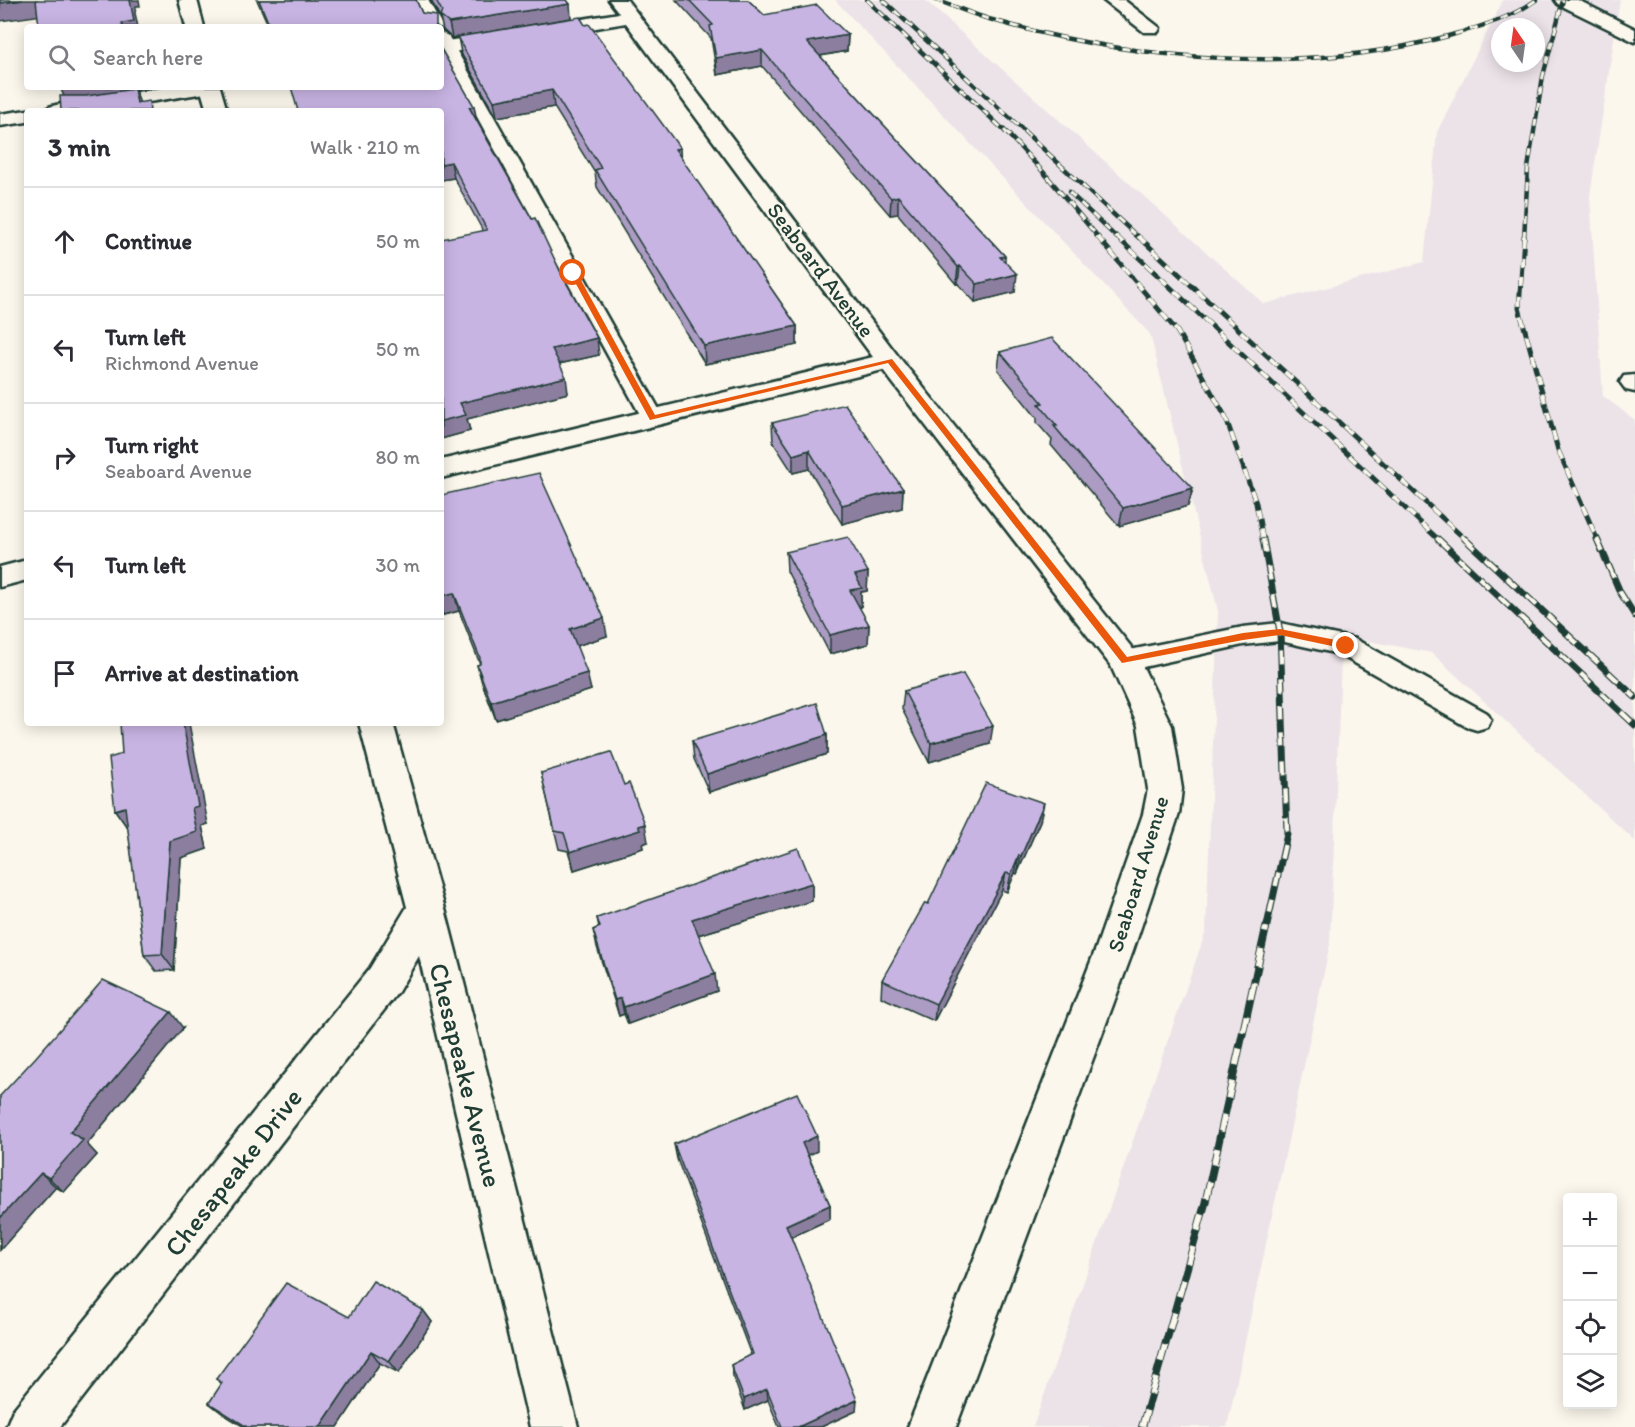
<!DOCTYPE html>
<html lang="en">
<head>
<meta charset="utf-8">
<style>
	body { margin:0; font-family:Itim,sans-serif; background:#f2f2f3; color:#2b2b33 }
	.controls { position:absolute; right:18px; bottom:18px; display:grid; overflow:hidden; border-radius:6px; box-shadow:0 3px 15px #0003 }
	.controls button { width:54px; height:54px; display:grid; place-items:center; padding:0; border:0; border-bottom:2px solid #e1e1e2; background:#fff; color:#2b2b33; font:30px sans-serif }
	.compass { position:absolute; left:1491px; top:18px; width:54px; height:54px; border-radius:50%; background:#fff; box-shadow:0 3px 15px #0003; rotate:347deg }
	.stop { position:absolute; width:18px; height:18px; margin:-14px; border:4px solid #ea580c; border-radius:50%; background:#fff }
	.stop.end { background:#ea580c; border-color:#fff; box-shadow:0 2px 6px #0008 }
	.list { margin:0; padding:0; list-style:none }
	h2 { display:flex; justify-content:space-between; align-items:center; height:78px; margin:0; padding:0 24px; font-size:26px }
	h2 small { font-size:20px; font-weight:400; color:#7c7c81 }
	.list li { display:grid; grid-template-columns:39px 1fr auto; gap:18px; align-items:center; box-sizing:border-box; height:108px; padding:0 24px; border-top:2px solid #e1e1e2 }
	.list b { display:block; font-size:22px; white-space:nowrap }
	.list p { margin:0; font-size:20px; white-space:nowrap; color:#7c7c81 }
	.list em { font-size:20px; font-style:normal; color:#7c7c81 }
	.icon { flex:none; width:33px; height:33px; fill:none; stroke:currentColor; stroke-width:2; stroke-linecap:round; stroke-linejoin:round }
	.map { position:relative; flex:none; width:1635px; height:1427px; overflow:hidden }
	.search { position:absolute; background:#fff; box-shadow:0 3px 15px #0003; left:24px; top:24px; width:420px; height:66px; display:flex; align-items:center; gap:15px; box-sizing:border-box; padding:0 21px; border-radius:6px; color:#7c7c81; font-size:22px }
	.panel { position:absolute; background:#fff; box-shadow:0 3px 15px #0003; left:24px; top:108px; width:420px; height:618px; border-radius:6px }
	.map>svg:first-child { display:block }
	.built { fill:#ece3e9; fill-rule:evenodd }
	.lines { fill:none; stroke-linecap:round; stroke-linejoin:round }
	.lane-casing { stroke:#1f3d34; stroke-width:5 }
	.street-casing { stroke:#1f3d34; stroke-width:5 }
	.secondary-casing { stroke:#1f3d34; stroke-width:5 }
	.lane { fill:#fbf7ec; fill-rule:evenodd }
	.street { fill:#fbf7ec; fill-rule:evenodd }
	.secondary { fill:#fbf7ec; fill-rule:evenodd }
	.rail-far3-casing { stroke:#1f3d34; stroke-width:4.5 }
	.rail-far2-casing { stroke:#1f3d34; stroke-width:5 }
	.rail-far1-casing { stroke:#1f3d34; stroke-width:7 }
	.rail-casing { stroke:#1f3d34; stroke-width:8 }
	.rail-far3 { stroke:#fbf7ec; stroke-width:3; stroke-dasharray:8; stroke-linecap:butt }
	.rail-far2 { stroke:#fbf7ec; stroke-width:4; stroke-dasharray:10; stroke-linecap:butt }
	.rail-far1 { stroke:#fbf7ec; stroke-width:4.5; stroke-dasharray:14; stroke-linecap:butt }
	.rail { stroke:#fbf7ec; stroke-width:6; stroke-dasharray:17; stroke-linecap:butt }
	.wall { fill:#ac9bc3; stroke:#1f3d34; stroke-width:1.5 }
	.shaded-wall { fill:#8c7e9f; stroke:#1f3d34; stroke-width:1.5 }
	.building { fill:#c8b4e3; stroke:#1f3d34; stroke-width:1.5 }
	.route { fill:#ea580c }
	.labels { text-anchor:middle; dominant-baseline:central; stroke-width:4.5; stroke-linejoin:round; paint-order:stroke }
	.street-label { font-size:22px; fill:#1f3d34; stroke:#fbf7ec }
	.near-street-label { font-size:27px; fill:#1f3d34; stroke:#fbf7ec }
</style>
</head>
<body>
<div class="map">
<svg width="1635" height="1427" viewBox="0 0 1635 1427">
	<rect width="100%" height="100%" fill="#fbf7ec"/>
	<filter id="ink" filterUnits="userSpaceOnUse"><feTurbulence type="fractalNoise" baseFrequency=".0167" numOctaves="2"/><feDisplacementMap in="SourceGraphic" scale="12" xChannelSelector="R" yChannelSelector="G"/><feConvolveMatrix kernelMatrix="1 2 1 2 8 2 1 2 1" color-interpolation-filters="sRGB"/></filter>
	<g filter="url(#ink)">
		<path class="built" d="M835 0H925L1264 304 1424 262 1437 132 1503 0H1620L1590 196 1603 396 1635 420V841L1432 653 1342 636 1330 944 1227 1427H1033L1206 931 1218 611 1150 334ZM1500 27H1536V63H1500Z"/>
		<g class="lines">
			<g class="lane-casing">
				<g id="lane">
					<path d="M414 0H428L443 27 441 29V27H427Z"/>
					<path d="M441 32 449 37 664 418 661 423 653 425 645 423 642 418 441 51Z"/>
					<path d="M1280 623 1355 639 1487 713 1491 720 1487 727 1477 730 1467 727 1339 654 1280 641 1243 645 1125 671 1116 668 1112 661 1116 654 1125 651 1243 627Z"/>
				</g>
			</g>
			<g class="street-casing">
				<g id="street">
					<path d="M609 0H627L898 356 1136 653 1172 726 1182 789 1179 814 1133 951 956 1427H908L1095 951 1143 814 1148 789 1138 726 1111 666 883 370 441 478V460L873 357 626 23 441 54V42L619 13Z"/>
					<path d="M1103 0H1124L1160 28 1158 32H1144Z"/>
					<path d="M1555 0H1578L1635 29V42L1558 4Z"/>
					<path d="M168 87H215L212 91 205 93 93 111H46L49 107 56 105Z"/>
					<path d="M27 110 31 111H27V122L0 126V114Z"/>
					<path d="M1635 375V392L1626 390 1620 382 1624 376Z"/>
					<path d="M27 560V580L0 587V567Z"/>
				</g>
			</g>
			<g class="secondary-casing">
				<g id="secondary">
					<path d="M179 0H197L204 27H186Z"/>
					<path d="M200 87H220L227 111H207Z"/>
					<path d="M359 723H393L445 909 578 1427H530L419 956 398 992 60 1427H6L13 1410 370 968 407 907Z"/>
				</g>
			</g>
			<use href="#lane" class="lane"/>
			<use href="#street" class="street"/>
			<use href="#secondary" class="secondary"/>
			<g class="rail-far3-casing">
				<g id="rail-far3">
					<path d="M867 0 1010 136"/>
					<path d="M883 0 1139 238"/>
					<path d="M936 0C956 7 976 16 996 21 1136 61 1307 75 1448 36 1479 27 1510 19 1536 0"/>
					<path d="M1004 130 1046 175 1099 238"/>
					<path d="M1069 192 1117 238"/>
					<path d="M1524 238 1528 168 1543 76 1563 0"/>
				</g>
			</g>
			<g class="rail-far2-casing">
				<g id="rail-far2">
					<path d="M1097 236 1177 331 1225 416 1256 503 1263 541"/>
					<path d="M1116 236 1440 541"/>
					<path d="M1138 236 1467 541"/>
					<path d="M1524 236 1519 308 1558 450 1598 541"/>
				</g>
			</g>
			<g class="rail-far1-casing">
				<g id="rail-far1">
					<path d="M1263 539 1280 632 1287 834 1266 930"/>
					<path d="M1438 539 1635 725"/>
					<path d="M1465 539 1635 697"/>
					<path d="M1597 539 1620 592 1635 616"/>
				</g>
			</g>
			<g class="rail-casing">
				<path id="rail" d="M1142 1427 1205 1204 1266 928"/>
			</g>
			<use href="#rail-far3" class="rail-far3"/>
			<use href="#rail-far2" class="rail-far2"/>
			<use href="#rail-far1" class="rail-far1"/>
			<use href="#rail" class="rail"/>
		</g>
		<g class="wall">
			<path d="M257 0H416L422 13 438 27H269Z"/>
			<path d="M431 0H567L571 18 680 157 797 326V345L705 364 597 187 595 173 554 107 497 117 461 53 458 37 452 38 443 30 440 17Z"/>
			<path d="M676 0H748L764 15 848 35 847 51 820 56 1005 256V261L1015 292 975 302 958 284H956L898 214 890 215 762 66 717 75 711 38Z"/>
			<path d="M476 119 599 355 559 364 568 393 467 419 470 431 441 439 483 231 454 178 441 180Z"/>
			<path d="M1000 352 1193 488 1188 506 1119 526 1051 445 1052 440 1037 423V418L998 370Z"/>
			<path d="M772 423 903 489 902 508 842 524 809 469 793 473 773 442Z"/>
			<path d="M441 495 607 636 576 646 591 690 496 720 482 683 477 665 480 664 459 611 443 615 441 609Z"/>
			<path d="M786 552 868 572 867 591 861 592V607H859L869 625 868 644 830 654 787 571Z"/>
			<path d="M904 691 990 744 929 762 902 709Z"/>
			<path d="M827 735V754L709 792 694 759 692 741Z"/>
			<path d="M122 754 208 824 202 826 207 849 181 858 174 970 156 971 144 955 128 827H127L115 810Z"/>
			<path d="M541 773 648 842 642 844 643 848 574 870 568 851 559 849Z"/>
			<path d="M1040 821 1017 874 1015 873 1007 892 1002 890 934 1021 881 997 882 980 928 904Z"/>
			<path d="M812 883V901L698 935 717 991 628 1024 624 1014 619 1016 597 947 593 930 599 927 597 918Z"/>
			<path d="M183 1028 87 1144 97 1155 64 1192 56 1187 0 1250V1096Z"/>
			<path d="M674 1144 817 1151 808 1155 830 1205V1219L791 1237 856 1411 821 1427H779L768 1400 745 1410 733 1376 731 1365 751 1355 677 1159Z"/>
			<path d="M423 1310 432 1322 399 1373 380 1363 338 1427H244L223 1414 209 1403 222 1384 216 1379 349 1317Z"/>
		</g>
		<g class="shaded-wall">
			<path d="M23 0H37L43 15 0 21V3Z"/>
			<path d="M130 0H139L140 6H136L135 13 138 27H123L122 23Z"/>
			<path d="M570 4 571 18 452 38 449 23Z"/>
			<path d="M848 35 847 51 808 58 807 42Z"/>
			<path d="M762 50V66L717 75 716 58Z"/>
			<path d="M60 87H137L138 90H135L141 106 137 103 66 101Z"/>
			<path d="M552 90 554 107 497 117 494 101Z"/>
			<path d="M474 106 477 121 469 107Z"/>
			<path d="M680 148 681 165 675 149Z"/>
			<path d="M451 162 454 178 441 180V164Z"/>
			<path d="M898 196V214L890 215 891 198Z"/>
			<path d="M960 266 958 284H956L958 267Z"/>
			<path d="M1017 274 1015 292 975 302 977 284Z"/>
			<path d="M797 326V345L705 364 704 346Z"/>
			<path d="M597 338 599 355 554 365 552 349Z"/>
			<path d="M566 377 568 393 467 419 470 431 441 439V421L460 403Z"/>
			<path d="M809 450V469L793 473V455Z"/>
			<path d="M1193 488 1188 506 1119 526 1123 508Z"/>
			<path d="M903 489 902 508 842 524V505Z"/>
			<path d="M868 572 867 591 861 592V607L850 609V590L855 575Z"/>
			<path d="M454 593 459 611 443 615 441 608V596Z"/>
			<path d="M604 618 607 636 573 647 570 629Z"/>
			<path d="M869 625 868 644 830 654V635Z"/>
			<path d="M587 673 591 690 496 720 491 702Z"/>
			<path d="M183 723H189L208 824 202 826 207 849 181 858 174 970 162 954 170 841 192 808Z"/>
			<path d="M993 726 990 744 929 762 931 743Z"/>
			<path d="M827 735V754L709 792 707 774Z"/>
			<path d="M1044 803 1040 821 1017 874 1021 856Z"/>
			<path d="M125 807 136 824 127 827 115 810Z"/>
			<path d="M645 824 648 842 642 844 643 848 574 870 570 852Z"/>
			<path d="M1019 855 1015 873 1007 892 1011 874Z"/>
			<path d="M1006 873 1002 890 934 1021 936 1004Z"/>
			<path d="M812 883V901L694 936 692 919Z"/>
			<path d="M715 974 717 991 628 1024 624 1007Z"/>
			<path d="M621 998 624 1014 619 1016 615 1000Z"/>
			<path d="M171 1012 183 1028 87 1144 97 1155 64 1192 49 1178 70 1132Z"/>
			<path d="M817 1136V1151L803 1158 802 1143Z"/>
			<path d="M41 1173 56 1187 0 1250V1218Z"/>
			<path d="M830 1205V1219L787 1239 786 1225Z"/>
			<path d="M423 1310 432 1322 399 1373 389 1361Z"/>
			<path d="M371 1351 380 1363 338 1427H320Z"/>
			<path d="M767 1389 768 1400 745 1410 744 1399Z"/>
			<path d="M857 1400 856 1411 821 1427H798Z"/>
		</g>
		<g class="building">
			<path d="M0 0H23L0 3Z"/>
			<path d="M36 0H130L134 21 122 23 123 27H39Z"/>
			<path d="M259 0H416L422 13 436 15V27H270Z"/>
			<path d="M436 0H567L570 4 449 23 440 16 442 11Z"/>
			<path d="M689 0H748L764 15 817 5 848 35 807 42 1005 256 1000 257 1017 274 977 284 960 266 958 267 898 196 891 198 762 50 716 58 710 26 713 25Z"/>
			<path d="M580 17 585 25 589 24 680 148 675 149 797 326 704 346 595 170 601 168 552 90 494 101 457 37Z"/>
			<path d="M441 49 474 106 469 107 532 219 535 218 562 275 597 338 552 349 566 377 460 403 466 415 441 421V239L487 230 451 162 441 164V111H298L291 87H441Z"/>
			<path d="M134 89 137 103 149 101 150 111H61L60 96H86Z"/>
			<path d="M1052 338 1193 488 1123 508 1054 426H1057L1039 404 1043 403 1000 352Z"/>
			<path d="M845 404 903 489 842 505 809 450 793 455 772 423Z"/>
			<path d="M539 473 604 618 570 629 587 673 491 702 477 665 480 664V658L454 593 441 596V495Z"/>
			<path d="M848 537 868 572 855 575 862 588 850 590 869 625 830 635 786 552Z"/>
			<path d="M963 674 993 726 931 743 904 691Z"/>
			<path d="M817 703 827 735 707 774 692 741Z"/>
			<path d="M120 723H183L198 806 192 808 197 832 170 841 162 954 144 955 125 807 115 810 109 758 122 754Z"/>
			<path d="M611 752 624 785 629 783 645 824 638 826 640 830 570 852 564 833 555 831 541 773Z"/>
			<path d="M986 783 1044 803 1021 856 1019 855 1011 874 1006 873 936 1004 882 980 925 903 928 904Z"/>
			<path d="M798 848 812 883 692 919 715 974 624 1007 621 998 615 1000 593 930 600 927 597 918Z"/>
			<path d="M103 980 171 1012 70 1132 83 1140 49 1178 41 1173 0 1218V1096L36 1057Z"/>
			<path d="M797 1093 817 1136 802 1143 830 1205 786 1225 857 1400 798 1427H782L767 1389 744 1399 731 1365 753 1354 674 1144Z"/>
			<path d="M373 1281 423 1310 389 1361 371 1351 320 1427H247L209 1403 222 1383 216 1379 286 1283 349 1317Z"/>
		</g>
	</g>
	<path class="route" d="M573 271 577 273 655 415 892 359 1127 657 1243 633 1280 629 1346 642 1351 646 1346 649 1280 635 1243 640 1122 663 888 363 650 420 570 273Z"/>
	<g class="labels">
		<g class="street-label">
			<text transform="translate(821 270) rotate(53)">Seaboard Avenue</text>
			<text transform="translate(1138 874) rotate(-73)">Seaboard Avenue</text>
		</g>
		<g class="near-street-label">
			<text transform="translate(466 1075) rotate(76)">Chesapeake Avenue</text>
			<text transform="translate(233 1172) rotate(-52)">Chesapeake Drive</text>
		</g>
	</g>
</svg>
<div class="controls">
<button>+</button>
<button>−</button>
<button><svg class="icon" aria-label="locate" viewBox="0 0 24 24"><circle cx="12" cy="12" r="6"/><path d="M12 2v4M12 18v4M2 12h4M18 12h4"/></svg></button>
<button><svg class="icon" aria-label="layers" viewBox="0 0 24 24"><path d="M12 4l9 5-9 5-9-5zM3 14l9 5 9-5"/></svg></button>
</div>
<svg class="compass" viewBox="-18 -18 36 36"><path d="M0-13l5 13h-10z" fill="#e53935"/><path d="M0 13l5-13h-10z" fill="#7c7c81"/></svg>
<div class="stop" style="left:573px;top:273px"></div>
<div class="stop end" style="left:1346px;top:646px"></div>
<div class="search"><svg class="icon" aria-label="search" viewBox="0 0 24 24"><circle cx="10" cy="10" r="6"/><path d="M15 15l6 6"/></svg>Search here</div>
<section class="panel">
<h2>3 min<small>Walk · 210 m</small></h2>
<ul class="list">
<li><svg class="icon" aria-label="ahead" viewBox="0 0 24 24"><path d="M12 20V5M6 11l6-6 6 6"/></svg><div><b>Continue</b></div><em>50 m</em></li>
<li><svg class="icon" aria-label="left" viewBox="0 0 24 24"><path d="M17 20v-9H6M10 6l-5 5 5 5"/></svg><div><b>Turn left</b><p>Richmond Avenue</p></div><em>50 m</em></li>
<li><svg class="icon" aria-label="right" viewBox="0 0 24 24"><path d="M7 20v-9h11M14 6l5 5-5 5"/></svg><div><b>Turn right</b><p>Seaboard Avenue</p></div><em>80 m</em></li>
<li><svg class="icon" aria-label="left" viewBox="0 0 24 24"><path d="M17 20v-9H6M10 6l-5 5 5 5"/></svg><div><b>Turn left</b></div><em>30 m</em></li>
<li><svg class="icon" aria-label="arrive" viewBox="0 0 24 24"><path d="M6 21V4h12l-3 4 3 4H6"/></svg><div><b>Arrive at destination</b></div></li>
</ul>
</section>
</div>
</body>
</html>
